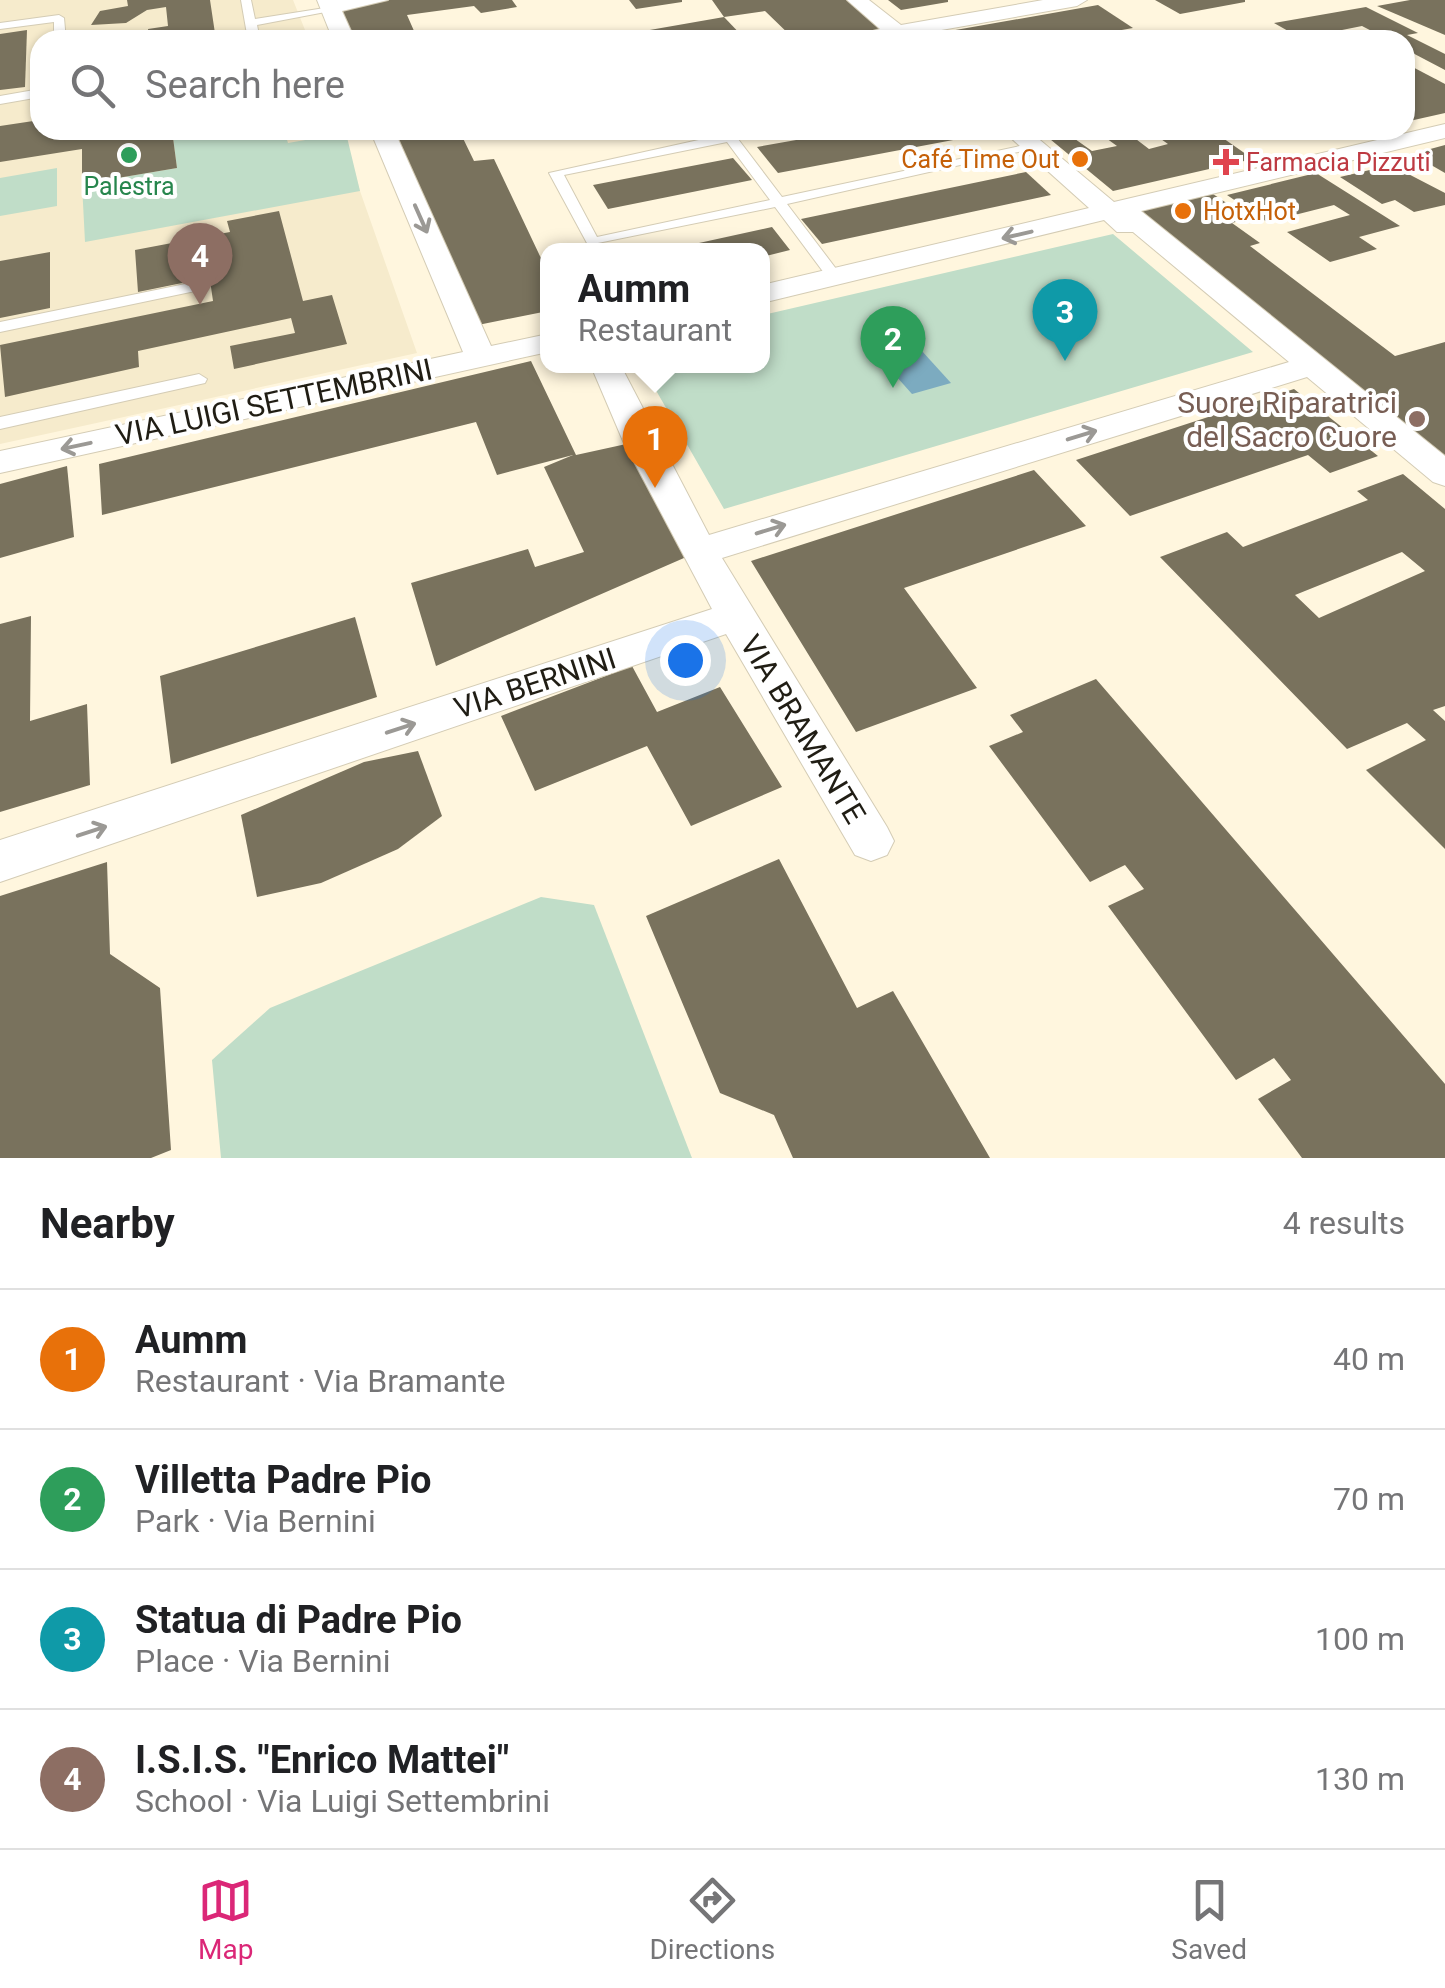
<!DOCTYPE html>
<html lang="en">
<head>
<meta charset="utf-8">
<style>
	body { margin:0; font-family:Roboto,sans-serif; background:#f2f2f2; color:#202124 }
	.you { position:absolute; left:685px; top:660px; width:35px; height:35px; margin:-25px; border:8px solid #fff; border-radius:50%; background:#1a73e8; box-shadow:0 0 0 15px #1a73e833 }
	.badge { display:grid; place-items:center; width:65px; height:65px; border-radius:50%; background:#db2777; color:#fff; font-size:32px; font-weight:700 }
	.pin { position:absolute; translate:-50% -82px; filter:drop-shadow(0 2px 5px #0008) }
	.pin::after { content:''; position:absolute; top:52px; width:35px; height:30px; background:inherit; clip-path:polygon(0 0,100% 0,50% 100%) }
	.popup { position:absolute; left:540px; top:243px; width:230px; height:130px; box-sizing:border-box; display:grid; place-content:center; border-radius:20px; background:#fff; filter:drop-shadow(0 2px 8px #0005); font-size:32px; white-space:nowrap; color:#757577 }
	.popup b { font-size:38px; color:#202124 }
	.popup::after { content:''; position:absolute; left:50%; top:100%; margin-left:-20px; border:20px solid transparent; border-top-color:#fff }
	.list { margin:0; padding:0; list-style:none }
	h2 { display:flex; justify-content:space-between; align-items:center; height:130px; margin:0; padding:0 40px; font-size:42px }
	h2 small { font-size:32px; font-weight:400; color:#757577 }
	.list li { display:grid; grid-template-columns:65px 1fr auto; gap:30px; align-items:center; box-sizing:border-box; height:140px; padding:0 40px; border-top:2px solid #e0e0e0 }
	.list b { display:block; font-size:38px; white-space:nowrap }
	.list p { margin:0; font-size:32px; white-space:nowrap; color:#757577 }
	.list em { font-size:32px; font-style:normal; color:#757577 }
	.icon { flex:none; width:55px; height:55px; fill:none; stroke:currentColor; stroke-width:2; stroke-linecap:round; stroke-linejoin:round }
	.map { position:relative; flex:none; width:1445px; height:1158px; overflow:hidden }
	.search { position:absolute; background:#fff; box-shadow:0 2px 8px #0004; left:30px; right:30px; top:30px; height:110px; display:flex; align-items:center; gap:25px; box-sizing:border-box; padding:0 35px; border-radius:30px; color:#757577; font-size:38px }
	.sheet { height:690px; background:#fff }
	nav { display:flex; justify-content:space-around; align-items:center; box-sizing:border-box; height:140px; border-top:2px solid #e0e0e0; background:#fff; font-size:28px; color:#757577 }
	nav a { display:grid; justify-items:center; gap:5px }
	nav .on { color:#db2777 }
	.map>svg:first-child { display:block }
	.built { fill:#f6ebcc }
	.green { fill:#c0ddc8 }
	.water { fill:#7cabc0 }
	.building { fill:#79725d; fill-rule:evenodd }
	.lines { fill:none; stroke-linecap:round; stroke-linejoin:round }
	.lane-casing { stroke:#d4ccb5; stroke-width:2 }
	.street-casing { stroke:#d4ccb5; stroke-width:2 }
	.lane { fill:#fff; fill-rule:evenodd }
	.street { fill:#fff; fill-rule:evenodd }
	.oneway { stroke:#9b9995 }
	.leisure-dot { fill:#2e9e5b; stroke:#fff; stroke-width:4 }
	.food-dot { fill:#e8710a; stroke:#fff; stroke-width:4 }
	.health-dot { fill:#e0444e; stroke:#fff; stroke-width:4 }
	.education-dot { fill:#8d6e63; stroke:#fff; stroke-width:4 }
	.labels { text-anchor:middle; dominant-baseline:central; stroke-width:8; stroke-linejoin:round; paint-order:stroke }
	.far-food-label { font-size:25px; fill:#c56008; stroke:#fff; text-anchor:end }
	.far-health-label { font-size:25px; fill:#be3a42; stroke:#fff; text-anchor:start }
	.far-leisure-label { font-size:25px; fill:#27864d; stroke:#fff }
	.street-label { font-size:30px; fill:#201d14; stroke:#fff }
	.education-label { font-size:30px; fill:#785e54; stroke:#fff; text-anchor:end }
</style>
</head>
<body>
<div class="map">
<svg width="1445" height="1158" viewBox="0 0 1445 1158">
	<rect width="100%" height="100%" fill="#fff6de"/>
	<path class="built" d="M0 0H293L309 40H40V130H344L360 191 417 353 0 444Z"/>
	<g class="green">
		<path d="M172 130H284L288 143 346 133 360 191 85 242 82 184 177 168Z"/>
		<path d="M57 168V206L0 216V178Z"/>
		<path d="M1113 234 1253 352 724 509 642 366H762L763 315Z"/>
		<path d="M541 897 594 905 692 1158H221L212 1060 270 1008Z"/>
	</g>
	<path class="water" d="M901 328 951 383 912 394 863 339Z"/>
	<g class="building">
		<path d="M127 0H210L216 40H149L148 29 168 26 166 7 147 10 126 23 91 25 100 11 128 6Z"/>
		<path d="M389 0H512L517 7 481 13 474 6 407 15 418 40H344L331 10Z"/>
		<path d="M629 0H682V2L636 9Z"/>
		<path d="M712 0H857L895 30 874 40H795L765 11 724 17Z"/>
		<path d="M888 0H948V2L901 10Z"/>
		<path d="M1155 0H1245V2L1180 14Z"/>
		<path d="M1410 0H1445V35L1377 6Z"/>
		<path d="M1098 5 1133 28 1065 40H933L927 35Z"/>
		<path d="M1366 7 1418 33 1407 35 1445 54V70L1405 49V40H1389L1362 26 1342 30 1361 40H1304L1274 23Z"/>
		<path d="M724 17 746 40H604V38Z"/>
		<path d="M27 30 25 87 0 90V34Z"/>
		<path d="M1405 63 1445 84V113L1405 122Z"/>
		<path d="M40 120V130H172L177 168 82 184V149L0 162V126Z"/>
		<path d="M382 130H459L474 161 494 159 548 273V311L468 327Z"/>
		<path d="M853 130H981L985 134 778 173 757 147Z"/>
		<path d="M1039 130H1124L1149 149 1168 144 1148 130H1240L1220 136 1253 159 1113 191ZM1099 133 1117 146 1092 151 1075 139Z"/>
		<path d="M1445 145V173L1412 154Z"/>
		<path d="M733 158 752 180 608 209 593 185Z"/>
		<path d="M1391 165 1445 193V205L1414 212 1395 200 1382 204 1340 177Z"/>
		<path d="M1026 172 1051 195 822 244 801 219Z"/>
		<path d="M1316 173 1400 226 1359 237 1377 249 1330 262 1287 232 1350 215 1334 205 1267 222 1227 195Z"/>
		<path d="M1210 192 1249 218 1232 223 1260 243 1250 246 1395 356 1445 342V465L1133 213Z"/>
		<path d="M279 211 303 301 332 295 347 344 234 369 230 346 295 333 291 318 138 351 139 367 5 397 0 345 213 301 208 266 186 271 187 282 138 292 135 250 230 232 227 221Z"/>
		<path d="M772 227 790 250 762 257V250H667Z"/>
		<path d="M50 252V308L0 318V261Z"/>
		<path d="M531 361 576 455 640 441 700 551 436 666 411 583 528 549 535 567 584 552 544 467 573 455 497 475 476 422 102 515 99 464Z"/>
		<path d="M1294 389 1378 456 1330 473 1308 455 1130 516 1076 460Z"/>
		<path d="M67 466 74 537 0 558V484Z"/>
		<path d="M1034 470 1086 526 904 588 977 688 856 732 751 561Z"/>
		<path d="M1403 474 1445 509V706L1433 710 1445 721V849L1366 770 1426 740 1407 723 1347 749 1160 557 1227 532 1243 547 1368 500 1357 491ZM1402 552 1425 571 1319 618 1295 595Z"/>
		<path d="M31 616 30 721 87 704 90 785 0 812V624Z"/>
		<path d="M355 617 377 697 171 764 160 676Z"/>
		<path d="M632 666 657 712 720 687 782 787 691 826 647 746 535 791 501 716Z"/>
		<path d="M1096 679 1445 1084V1158H1302L1258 1099 1291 1080 1274 1058 1236 1080 1108 906 1144 889 1125 865 1090 882 989 746 1023 732 1010 715Z"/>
		<path d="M418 751 442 816 398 849 321 883 257 897 241 815 364 762Z"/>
		<path d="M779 859 857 1008 893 991 990 1158H793L774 1115 720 1093 646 916Z"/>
		<path d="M107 862 110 954 160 988 171 1150 151 1158H0V896Z"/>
	</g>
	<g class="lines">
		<g class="lane-casing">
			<g id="lane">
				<path d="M241 0H251L255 19 331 7 336 10 257 25 260 40H248Z"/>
				<path d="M59 15 64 18 66 40H54V22L0 29V23Z"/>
				<path d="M40 89V97L0 104V96Z"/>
				<path d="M301 130H316L310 134Z"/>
				<path d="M744 130H768L738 139 782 197 1034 143 1040 147 787 204 843 278 835 283 830 281 775 207 588 245 549 173ZM727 142 770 200 597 237 564 175Z"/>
				<path d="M195 282 203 287 200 290 0 332V322Z"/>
				<path d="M199 374 207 379 205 383 0 429V417Z"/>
			</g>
		</g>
		<g class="street-casing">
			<g id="street">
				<path d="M317 0H388L342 11 355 40H333Z"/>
				<path d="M847 0H869L901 25 1043 0H1087L1077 6 913 35 917 40H841L880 29Z"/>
				<path d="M1445 124V138L1141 211 1445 456V486L1433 482 1307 377 722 558 887 827 894 841 887 855 871 861 855 855 726 634 0 882V840L712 609 623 441 591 366H621L709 535 1289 362 1133 232H1117L1104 220 762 303V285L1089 208 1002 130H1028L1114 202Z"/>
				<path d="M370 130H394L491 346 548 334V352L0 473V451L463 352Z"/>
			</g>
		</g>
		<use href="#lane" class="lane"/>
		<use href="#street" class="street"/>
	</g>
	<defs><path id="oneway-shaft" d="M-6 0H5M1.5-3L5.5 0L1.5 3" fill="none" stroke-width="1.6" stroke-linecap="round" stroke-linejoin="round" transform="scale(2.5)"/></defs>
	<g class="oneway">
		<use href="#oneway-shaft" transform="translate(421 219) rotate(66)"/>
		<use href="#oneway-shaft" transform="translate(1017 235) rotate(167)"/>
		<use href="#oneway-shaft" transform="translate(1082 435) rotate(-17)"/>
		<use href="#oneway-shaft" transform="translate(76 446) rotate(168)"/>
		<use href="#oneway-shaft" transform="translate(771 529) rotate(-17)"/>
		<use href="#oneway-shaft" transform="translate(401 728) rotate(-18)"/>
		<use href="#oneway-shaft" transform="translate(92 831) rotate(-18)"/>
	</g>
	<circle class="leisure-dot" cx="129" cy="155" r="10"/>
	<g class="food-dot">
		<circle cx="1080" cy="159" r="10"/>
		<circle cx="1183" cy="211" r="10"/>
	</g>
	<path class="health-dot" d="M1221 147h10v10h10v10h-10v10h-10v-10h-10v-10h10z"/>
	<circle class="education-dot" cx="1417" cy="419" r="10"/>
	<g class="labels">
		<g class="far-food-label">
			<text x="1060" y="159">Café Time Out</text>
			<text x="1203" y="211" text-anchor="start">HotxHot</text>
		</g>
		<g class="far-health-label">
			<text x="1246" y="162">Farmacia Pizzuti</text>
		</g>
		<g class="far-leisure-label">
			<text x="129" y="186">Palestra</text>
		</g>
		<g class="street-label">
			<text transform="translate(274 402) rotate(-12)">VIA LUIGI SETTEMBRINI</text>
			<text transform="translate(535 683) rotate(-18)">VIA BERNINI</text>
			<text transform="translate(803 729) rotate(59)">VIA BRAMANTE</text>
		</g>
		<g class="education-label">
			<text x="1397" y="402">Suore Riparatrici<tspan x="1397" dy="34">del Sacro Cuore</tspan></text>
		</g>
	</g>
</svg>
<div class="you"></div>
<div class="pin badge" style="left:655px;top:488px;background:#e8710a">1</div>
<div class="popup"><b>Aumm</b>Restaurant</div>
<div class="pin badge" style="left:893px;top:388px;background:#2e9e5b">2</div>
<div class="pin badge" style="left:1065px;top:361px;background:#0f9aa8">3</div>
<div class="pin badge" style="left:200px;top:305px;background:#8d6e63">4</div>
<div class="search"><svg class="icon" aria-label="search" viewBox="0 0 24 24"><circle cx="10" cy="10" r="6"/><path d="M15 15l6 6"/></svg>Search here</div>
</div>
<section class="sheet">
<h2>Nearby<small>4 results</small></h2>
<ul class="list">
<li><span class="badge" style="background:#e8710a">1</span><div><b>Aumm</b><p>Restaurant · Via Bramante</p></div><em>40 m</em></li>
<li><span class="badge" style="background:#2e9e5b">2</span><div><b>Villetta Padre Pio</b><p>Park · Via Bernini</p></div><em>70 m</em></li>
<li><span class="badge" style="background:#0f9aa8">3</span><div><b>Statua di Padre Pio</b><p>Place · Via Bernini</p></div><em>100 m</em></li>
<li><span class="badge" style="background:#8d6e63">4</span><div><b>I.S.I.S. &quot;Enrico Mattei&quot;</b><p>School · Via Luigi Settembrini</p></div><em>130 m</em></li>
</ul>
</section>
<nav>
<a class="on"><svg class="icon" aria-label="map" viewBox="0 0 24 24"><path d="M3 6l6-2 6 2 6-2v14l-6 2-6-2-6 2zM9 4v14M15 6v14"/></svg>Map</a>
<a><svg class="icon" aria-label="directions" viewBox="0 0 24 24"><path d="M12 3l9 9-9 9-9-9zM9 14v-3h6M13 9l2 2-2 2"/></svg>Directions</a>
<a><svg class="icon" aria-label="saved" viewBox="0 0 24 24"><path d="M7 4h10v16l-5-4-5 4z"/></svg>Saved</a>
</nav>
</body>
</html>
